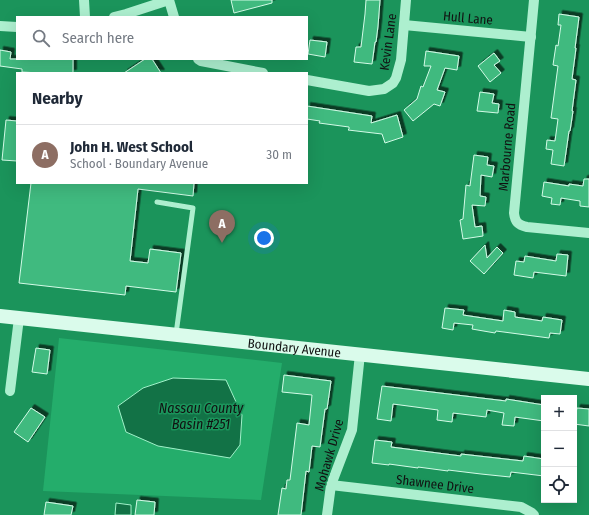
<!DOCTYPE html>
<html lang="en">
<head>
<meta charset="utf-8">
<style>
	body { margin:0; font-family:"Fira Sans Condensed",sans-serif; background:#f6f6f7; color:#1f2937 }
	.controls { position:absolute; right:12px; bottom:12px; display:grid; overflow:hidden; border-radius:0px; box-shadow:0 4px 16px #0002 }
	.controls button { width:36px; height:36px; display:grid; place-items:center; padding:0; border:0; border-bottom:1px solid #e0e1e3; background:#fff; color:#1f2937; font:20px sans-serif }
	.you { position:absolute; left:264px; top:238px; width:14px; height:14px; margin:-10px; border:3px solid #fff; border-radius:50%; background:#1a73e8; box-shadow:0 0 0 6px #1a73e833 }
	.badge { display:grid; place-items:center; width:26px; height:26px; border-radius:50%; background:#844764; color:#fff; font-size:13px; font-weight:700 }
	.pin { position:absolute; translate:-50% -33px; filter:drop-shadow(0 1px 2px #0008) }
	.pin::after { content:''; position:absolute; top:21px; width:14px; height:12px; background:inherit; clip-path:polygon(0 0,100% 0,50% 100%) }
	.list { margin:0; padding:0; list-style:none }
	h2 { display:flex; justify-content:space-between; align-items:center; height:52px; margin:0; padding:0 16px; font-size:17px }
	h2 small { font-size:13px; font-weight:400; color:#747a83 }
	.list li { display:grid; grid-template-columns:26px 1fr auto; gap:12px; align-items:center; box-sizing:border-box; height:60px; padding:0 16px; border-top:1px solid #e0e1e3 }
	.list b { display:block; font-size:15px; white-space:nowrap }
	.list p { margin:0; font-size:13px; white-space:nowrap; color:#747a83 }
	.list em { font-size:13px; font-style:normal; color:#747a83 }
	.icon { flex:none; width:22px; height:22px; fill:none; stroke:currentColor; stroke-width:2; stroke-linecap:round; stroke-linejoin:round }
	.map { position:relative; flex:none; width:589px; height:515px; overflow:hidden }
	.search { position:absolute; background:#fff; box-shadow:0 4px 16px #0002; left:16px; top:16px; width:292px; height:44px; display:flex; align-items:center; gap:10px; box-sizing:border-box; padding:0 14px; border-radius:0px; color:#747a83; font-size:15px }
	.panel { position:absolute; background:#fff; box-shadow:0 4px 16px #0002; left:16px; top:72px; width:292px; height:112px; border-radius:0px }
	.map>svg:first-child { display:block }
	.green { fill:#24ad6b }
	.water { fill:#127246; stroke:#a0f1c9 }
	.building { fill:#3fba7f; stroke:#d3fbe7; filter:url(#shadow) }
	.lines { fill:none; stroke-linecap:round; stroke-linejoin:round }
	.service { stroke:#adefcf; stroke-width:5 }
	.minor { stroke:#adefcf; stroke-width:10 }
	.secondary { stroke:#dafbeb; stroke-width:14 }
	.labels { text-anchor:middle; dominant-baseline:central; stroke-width:3; stroke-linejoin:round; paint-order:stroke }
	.street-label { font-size:13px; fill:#111; stroke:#1b945b }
	.water-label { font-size:14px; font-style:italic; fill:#111; stroke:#1b945b }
</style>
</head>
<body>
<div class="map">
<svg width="589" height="515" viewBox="0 0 589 515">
	<defs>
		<filter id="shadow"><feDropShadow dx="3.5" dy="-3.5" stdDeviation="0" flood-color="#0009"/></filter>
	</defs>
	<rect width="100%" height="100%" fill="#1b945b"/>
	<path class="green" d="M59 338 282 363 261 500 43 491Z"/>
	<g class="water">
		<path d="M173 378 226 380 242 415 240 445 230 458 158 446 126 432 118 406 143 388Z"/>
		<path d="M116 503 131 505V515H115Z"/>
	</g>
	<g class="building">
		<path d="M231 0H272V3L234 13Z"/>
		<path d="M366 0H380L378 26 376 42H375L372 64 354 62 356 47H361L365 14Z"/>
		<path d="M559 14 579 17 575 48H576L572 79 576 80 572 111H573L570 131H569L564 166 551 164 553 150 546 149 547 140 555 141 558 119 551 118 558 66 553 65 556 45 558 46 561 25H558Z"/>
		<path d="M310 40 327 42 325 57 308 54Z"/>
		<path d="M0 50 11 52 10 59H73V73H40L22 72V69L0 66Z"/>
		<path d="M426 51 459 56 457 70 445 68 437 90 445 92 440 106 434 104 413 121 404 110 417 99 421 86 423 87 431 66H424Z"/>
		<path d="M494 53 500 61 494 65 501 73 490 82 478 66Z"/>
		<path d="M145 59H152L161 73H124Z"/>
		<path d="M480 92 494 94 492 103 499 104 498 113 477 111Z"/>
		<path d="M307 106 372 116 371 123 397 115 403 137 385 143 382 134 348 130 349 129V127L319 123 320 121 307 119Z"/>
		<path d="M6 120 17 121V161L2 160Z"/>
		<path d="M474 155 488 157 487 165 494 166 492 177 481 175 480 196 486 197 485 206 472 205 475 227 482 226 483 236 463 239 460 220 463 219 466 185 470 186Z"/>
		<path d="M584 179H589V207L580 206V201L561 198 560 205 551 204 552 198 542 196 544 182 569 186V184L583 186Z"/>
		<path d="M31 183H194L193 196 138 189 130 261 148 263 150 249 181 253 176 292 126 286 125 295 19 283Z"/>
		<path d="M485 245 487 258 497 247 503 253 484 274 470 261Z"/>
		<path d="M557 254 568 255 566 276 534 272 533 278 514 275 516 261 524 262 525 256 556 261Z"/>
		<path d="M445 308 464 310 463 315 503 321 504 310 515 312V317L542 321 543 317 562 320 560 334 550 333 549 338 496 331 495 333 472 329 473 325 454 323 453 330 442 328Z"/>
		<path d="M36 348 50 350 47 374 32 372Z"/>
		<path d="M284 375 331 381 327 409H325L320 447 312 446 309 472 306 471 301 515H278L282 488 286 489 287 480H290L297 423 309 425 312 395 282 392Z"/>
		<path d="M382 386 506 401V399L544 405V421L515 417 514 426 502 425 504 413 487 410 486 417 453 413 452 422 437 420 438 410 393 404 391 421 377 419Z"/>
		<path d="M31 408 45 417 28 442 14 432Z"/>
		<path d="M577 408 589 409V426L574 424Z"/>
		<path d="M375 440 392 442 391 447 461 456V454L523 461 524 456 544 459V476L511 472 510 477 481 474 448 470V471L418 467V468L389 464V465L372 463Z"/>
		<path d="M137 500 155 502 154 515H135Z"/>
		<path d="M46 502 73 506 71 515H44Z"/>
	</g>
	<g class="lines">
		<path class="service" d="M157 202 193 208 176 334"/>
		<g class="minor">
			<path d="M84 0 85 17"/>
			<path d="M169 0 174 17"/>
			<path d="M534 0 514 213C515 222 518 225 527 227L589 233"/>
			<path d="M114 17 126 14 169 0"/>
			<path d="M404 25 531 37"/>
			<path d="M0 26 17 27"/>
			<path d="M198 59 201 61 263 73"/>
			<path d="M307 80 369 91 384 89 393 83 396 78 401 60 406 0"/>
			<path d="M10 391 19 318"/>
			<path d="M331 485 521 507 532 513 534 515"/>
			<path d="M327 515 331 485 352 430 360 354"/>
		</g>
		<path class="secondary" id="s1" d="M0 316 589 379"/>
	</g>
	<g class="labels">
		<g class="street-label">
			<text transform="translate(468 18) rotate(5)">Hull Lane</text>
			<text transform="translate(388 42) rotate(-82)">Kevin Lane</text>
			<text transform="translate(507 147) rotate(-85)">Marbourne Road</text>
			<text stroke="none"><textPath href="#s1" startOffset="296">Boundary Avenue</textPath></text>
			<text transform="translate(329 455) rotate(-74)">Mohawk Drive</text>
			<text transform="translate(435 484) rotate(7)">Shawnee Drive</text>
		</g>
		<g class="water-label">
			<text x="201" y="408">Nassau County<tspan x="201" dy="16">Basin #251</tspan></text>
		</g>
	</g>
</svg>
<div class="controls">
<button>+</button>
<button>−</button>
<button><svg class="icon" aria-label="locate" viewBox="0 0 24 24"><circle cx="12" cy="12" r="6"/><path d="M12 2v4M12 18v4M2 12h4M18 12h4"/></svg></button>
</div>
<div class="you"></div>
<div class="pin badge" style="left:222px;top:243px;background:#8d6e63">A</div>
<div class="search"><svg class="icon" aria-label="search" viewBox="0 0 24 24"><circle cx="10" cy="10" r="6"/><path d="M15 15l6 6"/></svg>Search here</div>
<section class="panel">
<h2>Nearby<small></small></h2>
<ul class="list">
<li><span class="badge" style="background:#8d6e63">A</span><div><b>John H. West School</b><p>School · Boundary Avenue</p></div><em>30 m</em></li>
</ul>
</section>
</div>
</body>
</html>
